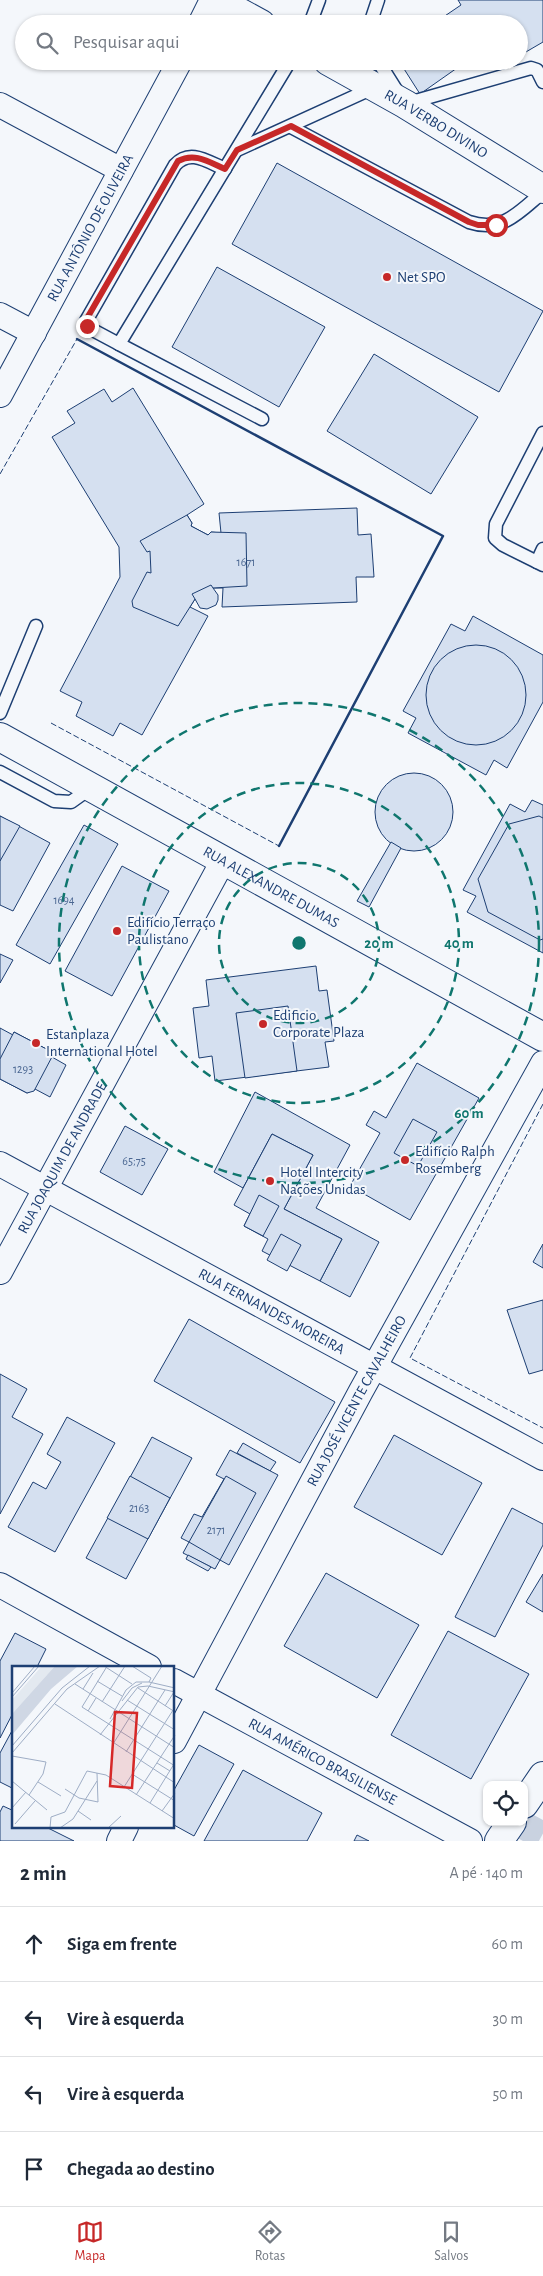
<!DOCTYPE html>
<html lang="pt">
<head>
<meta charset="utf-8">
<style>
	body { margin:0; font-family:"Alegreya Sans",sans-serif; background:#f2f2f3; color:#1f2937 }
	.controls { position:absolute; right:15px; bottom:15px; display:grid; overflow:hidden; border-radius:10px; box-shadow:0 1px 4px #0004 }
	.controls button { width:45px; height:45px; display:grid; place-items:center; padding:0; border:0; border-bottom:1px solid #e0e1e3; background:#fff; color:#1f2937; font:25px sans-serif }
	.stop { position:absolute; width:15px; height:15px; margin:-11px; border:4px solid #c62828; border-radius:50%; background:#fff }
	.stop.end { background:#c62828; border-color:#fff; box-shadow:0 1px 5px #0008 }
	.list { margin:0; padding:0; list-style:none }
	h2 { display:flex; justify-content:space-between; align-items:center; height:65px; margin:0; padding:0 20px; font-size:21px }
	h2 small { font-size:16px; font-weight:400; color:#747a83 }
	.list li { display:grid; grid-template-columns:32px 1fr auto; gap:15px; align-items:center; box-sizing:border-box; height:75px; padding:0 20px; border-top:1px solid #e0e1e3 }
	.list b { display:block; font-size:19px; white-space:nowrap }
	.list em { font-size:16px; font-style:normal; color:#747a83 }
	.icon { flex:none; width:28px; height:28px; fill:none; stroke:currentColor; stroke-width:2; stroke-linecap:round; stroke-linejoin:round }
	.map { position:relative; flex:none; width:543px; height:1841px; overflow:hidden }
	.search { position:absolute; background:#fff; box-shadow:0 1px 4px #0004; left:15px; right:15px; top:15px; height:55px; display:flex; align-items:center; gap:12px; box-sizing:border-box; padding:0 18px; border-radius:28px; color:#747a83; font-size:19px }
	.sheet { height:365px; background:#fff }
	nav { display:flex; justify-content:space-around; align-items:center; box-sizing:border-box; height:70px; border-top:1px solid #e0e1e3; background:#fff; font-size:14px; color:#747a83 }
	nav a { display:grid; justify-items:center; gap:2px }
	nav .on { color:#c62828 }
	.map>svg:first-child { display:block }
	.building { fill:#d5e0f0; stroke:#1d3f73 }
	.lines { fill:none; stroke-linecap:round; stroke-linejoin:round }
	.secondary-tunnel { stroke:#c9d2e0; stroke-width:28; stroke-dasharray:28 14; stroke-linecap:butt }
	.lane-casing { stroke:#1d3f73; stroke-width:15 }
	.street-casing { stroke:#1d3f73; stroke-width:26 }
	.secondary-casing { stroke:#1d3f73; stroke-width:30 }
	.lane { stroke:#f4f7fb; stroke-width:12 }
	.street { stroke:#f4f7fb; stroke-width:24 }
	.secondary { stroke:#f4f7fb; stroke-width:28 }
	.fence { stroke:#1d3f73; stroke-width:1; stroke-dasharray:6 2.5; stroke-linecap:butt }
	.wall { stroke:#1d3f73; stroke-width:2.5 }
	.route { stroke:#c62828; stroke-width:6 }
	.ring { fill:none; stroke:#0f766e; stroke-width:2.5; stroke-dasharray:9 6 }
	.poi-dot { fill:#c62828; stroke:#f4f7fb; stroke-width:2 }
	.labels { text-anchor:middle; dominant-baseline:central; stroke-width:4; stroke-linejoin:round; paint-order:stroke }
	.number-label { font-size:12px; fill:#4b6792 }
	.street-label { font-size:15px; fill:#1d3f73; stroke:#f4f7fb }
	.poi-label { font-size:15px; fill:#1d3f73; stroke:#f4f7fb; text-anchor:start }
	.inset-road { fill:none; stroke:#9eadc5; stroke-width:1 }
	.view { fill:#d62828; fill-opacity:0.15; stroke:#d62828; stroke-width:2.5 }
	.inset-edge { fill:none; stroke:#1d3f73; stroke-width:2.5 }
	.centre { fill:#0f766e; stroke:#f4f7fb; stroke-width:2.5 }
	.ring-label { font-size:15px; text-anchor:middle; font-weight:bold; fill:#0f766e; stroke:#f4f7fb; stroke-width:4; stroke-linejoin:round; paint-order:stroke }
</style>
</head>
<body>
<div class="map">
<svg width="543" height="1841" viewBox="0 0 543 1841">
	<rect width="100%" height="100%" fill="#f4f7fb"/>
	<g class="building">
		<path d="M458 0H543V42L519 56V24H433L461 5Z"/>
		<path d="M399 61H467L420 94Z"/>
		<path d="M498 61H511L501 67Z"/>
		<path d="M277 163 543 311 499 392 232 244Z"/>
		<path d="M217 267 325 327 279 407 172 347Z"/>
		<path d="M374 354 478 417 431 494 327 431Z"/>
		<path d="M133 388 204 504 187 515 192 523 191 526 208 535 211 532 221 533 219 513 357 508 358 535 371 534 374 577H356L357 602 222 607 223 588H213L218 595V600L216 605 207 609 200 608 195 599 190 607 208 616 142 735 120 723 113 736 76 716 82 702 60 691 120 577 119 547 52 437 75 423 67 411 104 389 112 402Z"/>
		<path d="M187 515 192 523 191 526 208 535 211 532 246 533 247 586 213 588 211 585 192 594 195 599 178 626 133 607 132 601 147 572 151 573 150 551 147 552 140 541Z"/>
		<path d="M473 616 543 655V702L507 768 494 760 486 775 408 733 416 718 403 711 451 624 465 631Z"/>
		<circle cx="476" cy="695" r="50"/>
		<circle cx="414" cy="812" r="39"/>
		<path d="M532 800 543 805V953L467 912 476 896 463 890 510 804 525 812Z"/>
		<path d="M0 816 50 843 13 911 0 905Z"/>
		<path d="M0 816 20 826 0 861Z"/>
		<path d="M539 816 543 818V939L540 940 488 912 478 879 509 824Z"/>
		<path d="M84 825 118 844 50 964 16 945Z"/>
		<path d="M391 842 401 848 369 907 357 901Z"/>
		<path d="M122 866 169 891 112 996 65 971Z"/>
		<path d="M0 954 13 960 0 983Z"/>
		<path d="M316 966 319 991 327 990 334 1041 325 1042 329 1067 215 1081 212 1056 199 1058 193 1008 209 1006 206 980Z"/>
		<path d="M288 1006 297 1071 245 1078 236 1013Z"/>
		<path d="M0 1028 13 1035 14 1032 54 1053 52 1057 66 1065 50 1097 35 1089 27 1093 0 1079Z"/>
		<path d="M14 1032 54 1053 34 1091 27 1093 0 1079V1059Z"/>
		<path d="M417 1063 479 1098 410 1220 350 1186 380 1133 366 1125 374 1111 386 1118Z"/>
		<path d="M255 1092 350 1145 316 1208 379 1242 350 1297 320 1281 342 1239 284 1209 313 1155 272 1134 243 1188 214 1172Z"/>
		<path d="M413 1119 437 1132 418 1166 394 1153Z"/>
		<path d="M125 1126 168 1149 142 1195 100 1172Z"/>
		<path d="M272 1134 313 1155 284 1209 342 1239 320 1281 262 1251 268 1239 244 1226 250 1214 234 1205Z"/>
		<path d="M259 1195 279 1206 263 1236 244 1226Z"/>
		<path d="M281 1234 301 1245 287 1271 267 1260Z"/>
		<path d="M543 1244V1268L533 1262Z"/>
		<path d="M543 1300V1370L529 1374 507 1310Z"/>
		<path d="M189 1319 335 1402 300 1463 154 1381Z"/>
		<path d="M0 1374 27 1389 12 1417 43 1434 0 1514Z"/>
		<path d="M67 1417 115 1443 55 1552 8 1527 33 1482 46 1489 61 1462 47 1454Z"/>
		<path d="M394 1435 482 1483 442 1555 354 1507Z"/>
		<path d="M152 1437 192 1458 126 1579 86 1558Z"/>
		<path d="M243 1443 276 1462 270 1471 237 1453Z"/>
		<path d="M230 1450 278 1475 229 1565 220 1560 215 1569 183 1553 189 1542 181 1538 194 1514 202 1517 224 1479 216 1475Z"/>
		<path d="M130 1476 170 1498 148 1539 107 1518Z"/>
		<path d="M226 1476 256 1493 220 1560 189 1542Z"/>
		<path d="M512 1508 543 1524V1545L495 1637 455 1617Z"/>
		<path d="M188 1555 211 1567 208 1571 186 1559Z"/>
		<path d="M326 1573 419 1625 377 1698 284 1646Z"/>
		<path d="M543 1574V1612L526 1602Z"/>
		<path d="M448 1631 529 1674 471 1779 391 1735Z"/>
		<path d="M15 1633 46 1649 37 1667H14V1711L0 1738V1661Z"/>
		<path d="M14 1727V1789L0 1782V1753Z"/>
		<path d="M199 1745 234 1764 194 1836 174 1825V1790Z"/>
		<path d="M243 1770 322 1813 307 1841H204Z"/>
		<path d="M3 1806 14 1811V1827H46L74 1841H0V1812Z"/>
		<path d="M357 1835 369 1841H354Z"/>
	</g>
	<g class="lines">
		<path class="secondary-tunnel" d="M523 1841 543 1804"/>
		<g class="lane-casing">
			<g id="lane">
				<path d="M310 24 319 0"/>
				<path d="M370 24 378 0"/>
				<path d="M378 61 405 104 531 68 537 70 543 82"/>
				<path d="M291 127 469 222C503 233 519 212 543 192"/>
				<path d="M237 150 373 88"/>
				<path d="M119 344 89 328 86 321 175 165C190 148 208 162 225 169"/>
				<path d="M262 419 119 344 290 61"/>
				<path d="M543 549 537 562 543 565"/>
				<path d="M537 562 503 545 495 538 496 524 543 433"/>
				<path d="M0 713 36 626"/>
				<path d="M0 772 54 801 71 802 92 787"/>
			</g>
		</g>
		<g class="street-casing">
			<g id="street">
				<path d="M200 24 212 0"/>
				<path d="M0 105 121 170"/>
				<path d="M0 315 34 333"/>
				<path id="s1" d="M0 395 180 61"/>
				<path id="s2" d="M0 1164 543 1458"/>
				<path id="s3" d="M0 1272 224 859"/>
				<path d="M0 1585 149 1667"/>
				<path id="s4" d="M174 1681 470 1841"/>
				<path id="s5" d="M174 1741 361 1391 543 1063"/>
				<path d="M119 1841 126 1827"/>
			</g>
		</g>
		<g class="secondary-casing">
			<g id="secondary">
				<path d="M217 0 261 24"/>
				<path id="s6" d="M328 61 405 104 543 189"/>
				<path id="s7" d="M0 737 543 1037"/>
				<path d="M524 1804 543 1776"/>
				<path d="M499 1841 512 1822"/>
			</g>
		</g>
		<use href="#lane" class="lane"/>
		<use href="#street" class="street"/>
		<use href="#secondary" class="secondary"/>
		<g class="fence">
			<path d="M0 474 77 339"/>
			<path d="M51 723 279 846"/>
			<path d="M543 1104 410 1358 543 1428"/>
		</g>
		<path class="wall" d="M77 339 443 536 279 846"/>
	</g>
	<g class="lines">
		<path class="route" d="M87 326 86 320 178 161C195 152 209 162 225 169L237 150 291 126 469 222 478 225H496"/>
	</g>
	<g class="ring">
		<circle cx="299" cy="943" r="80"/>
		<circle cx="299" cy="943" r="160"/>
		<circle cx="299" cy="943" r="240"/>
	</g>
	<g class="poi-dot">
		<circle cx="387" cy="277" r="5"/>
		<circle cx="117" cy="931" r="5"/>
		<circle cx="263" cy="1024" r="5"/>
		<circle cx="36" cy="1043" r="5"/>
		<circle cx="405" cy="1160" r="5"/>
		<circle cx="270" cy="1181" r="5"/>
	</g>
	<g class="labels">
		<g class="number-label">
			<text x="246" y="562">1671</text>
			<text x="64" y="900">1694</text>
			<text x="23" y="1069">1293</text>
			<text x="134" y="1161">65;75</text>
			<text x="139" y="1508">2163</text>
			<text x="216" y="1530">2171</text>
		</g>
		<g class="street-label">
			<text stroke="none"><textPath href="#s6" startOffset="125">RUA VERBO DIVINO</textPath></text>
			<text stroke="none"><textPath href="#s1" startOffset="190">RUA ANTÔNIO DE OLIVEIRA</textPath></text>
			<text stroke="none"><textPath href="#s7" startOffset="310">RUA ALEXANDRE DUMAS</textPath></text>
			<text stroke="none"><textPath href="#s3" startOffset="130">RUA JOAQUIM DE ANDRADE</textPath></text>
			<text stroke="none"><textPath href="#s2" startOffset="309">RUA FERNANDES MOREIRA</textPath></text>
			<text stroke="none"><textPath href="#s5" startOffset="386">RUA JOSÉ VICENTE CAVALHEIRO</textPath></text>
			<text stroke="none"><textPath href="#s4" startOffset="169">RUA AMÉRICO BRASILIENSE</textPath></text>
		</g>
		<g class="poi-label">
			<text x="397" y="277">Net SPO</text>
			<text x="127" y="922">Edifício Terraço<tspan x="127" dy="17">Paulistano</tspan></text>
			<text x="273" y="1015">Edificio<tspan x="273" dy="17">Corporate Plaza</tspan></text>
			<text x="46" y="1034">Estanplaza<tspan x="46" dy="17">International Hotel</tspan></text>
			<text x="415" y="1151">Edifício Ralph<tspan x="415" dy="17">Rosemberg</tspan></text>
			<text x="280" y="1172">Hotel Intercity<tspan x="280" dy="17">Nações Unidas</tspan></text>
		</g>
	</g>
	<g transform="translate(12 1666)">
		<rect width="162" height="162" fill="#f4f7fb"/>
		<path d="M30 0H43L0 48V34Z" fill="#e3e9f0"/>
		<path d="M43 0H66L39 23 0 69V48Z" fill="#cfd7e4"/>
		<path class="inset-road" d="M92 0 120 18M120 0 139 12 137 16M94 2 70 41 163 100M85 15 110 30M63 18 163 82M126 22 163 46M71 23 81 7M0 27 23 0M0 31 27 0M115 34 163 64M110 35 120 22 130 17M90 36 113 0M43 38 163 117M153 40 162 26M76 45 84 32M98 53 114 24 124 16H137L163 22M88 69 126 21 136 20 163 26M101 78 150 0M0 80 50 22 78 0M114 86 153 24M0 87 55 23 88 0M0 90 34 96 31 108 17 129M145 97 158 105M120 108 163 135M0 115 35 144M26 116 49 130M112 121 163 41M53 123 67 132 86 136 85 107M124 129 163 69M138 137 162 98M0 142 14 126M66 145 79 154M150 145 163 127M3 158 23 135M38 162 39 151 53 146 75 105 94 109 163 153M48 162 61 153 85 115M96 162 109 150"/>
		<path class="view" d="M103 46 125 47 120 122 98 120Z"/>
		<rect width="162" height="162" class="inset-edge"/>
	</g>
	<circle cx="299" cy="943" r="8" class="centre"/>
	<g class="ring-label">
		<text x="379" y="948">20 m</text>
		<text x="459" y="948">40 m</text>
		<text x="469" y="1118">60 m</text>
	</g>
</svg>
<div class="controls">
<button><svg class="icon" aria-label="locate" viewBox="0 0 24 24"><circle cx="12" cy="12" r="6"/><path d="M12 2v4M12 18v4M2 12h4M18 12h4"/></svg></button>
</div>
<div class="stop" style="left:496px;top:225px"></div>
<div class="stop end" style="left:87px;top:326px"></div>
<div class="search"><svg class="icon" aria-label="search" viewBox="0 0 24 24"><circle cx="10" cy="10" r="6"/><path d="M15 15l6 6"/></svg>Pesquisar aqui</div>
</div>
<section class="sheet">
<h2>2 min<small>A pé · 140 m</small></h2>
<ul class="list">
<li><svg class="icon" aria-label="ahead" viewBox="0 0 24 24"><path d="M12 20V5M6 11l6-6 6 6"/></svg><div><b>Siga em frente</b></div><em>60 m</em></li>
<li><svg class="icon" aria-label="left" viewBox="0 0 24 24"><path d="M17 20v-9H6M10 6l-5 5 5 5"/></svg><div><b>Vire à esquerda</b></div><em>30 m</em></li>
<li><svg class="icon" aria-label="left" viewBox="0 0 24 24"><path d="M17 20v-9H6M10 6l-5 5 5 5"/></svg><div><b>Vire à esquerda</b></div><em>50 m</em></li>
<li><svg class="icon" aria-label="arrive" viewBox="0 0 24 24"><path d="M6 21V4h12l-3 4 3 4H6"/></svg><div><b>Chegada ao destino</b></div></li>
</ul>
</section>
<nav>
<a class="on"><svg class="icon" aria-label="map" viewBox="0 0 24 24"><path d="M3 6l6-2 6 2 6-2v14l-6 2-6-2-6 2zM9 4v14M15 6v14"/></svg>Mapa</a>
<a><svg class="icon" aria-label="directions" viewBox="0 0 24 24"><path d="M12 3l9 9-9 9-9-9zM9 14v-3h6M13 9l2 2-2 2"/></svg>Rotas</a>
<a><svg class="icon" aria-label="saved" viewBox="0 0 24 24"><path d="M7 4h10v16l-5-4-5 4z"/></svg>Salvos</a>
</nav>
</body>
</html>
